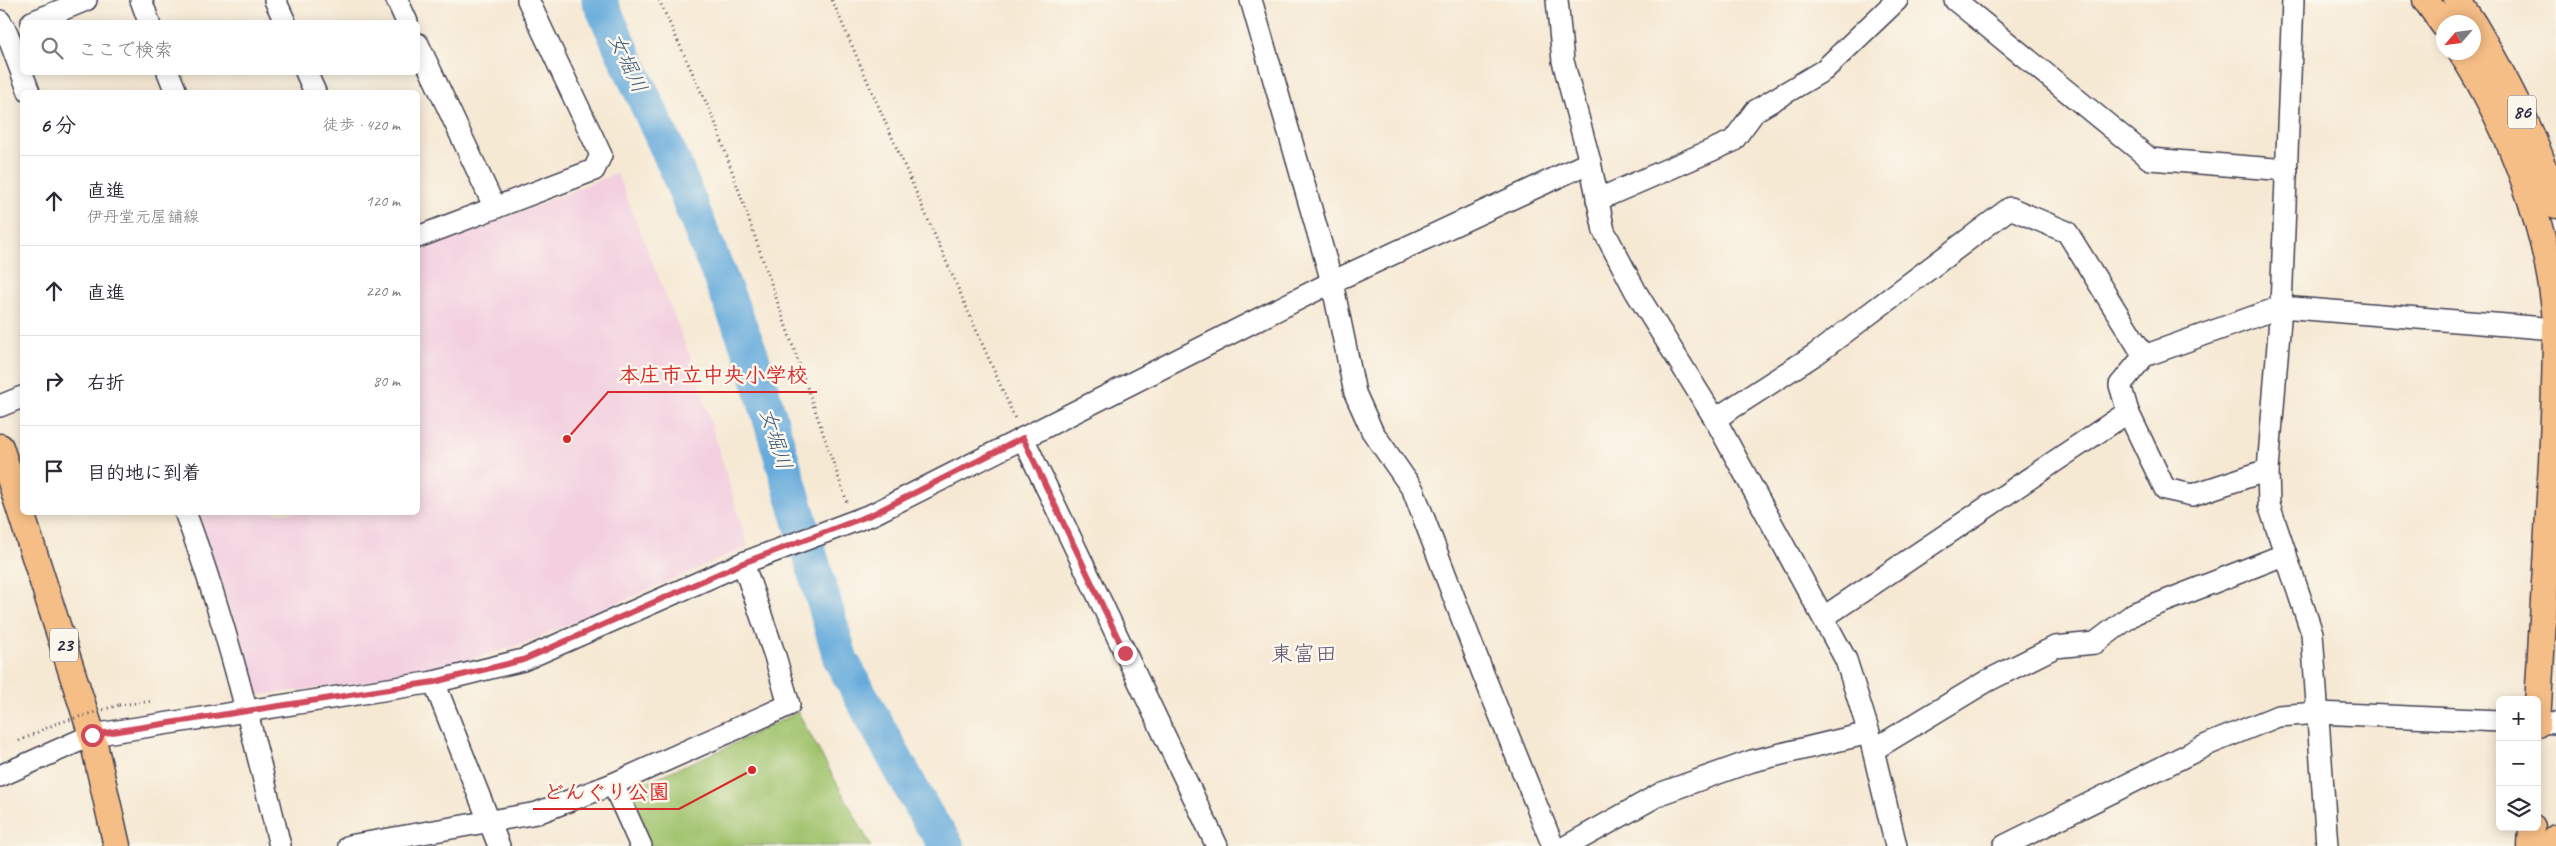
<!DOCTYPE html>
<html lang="ja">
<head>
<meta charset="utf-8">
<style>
	body { margin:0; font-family:Caveat,"Klee One",sans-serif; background:#f2f2f3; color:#2b2b33 }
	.controls { position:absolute; right:15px; bottom:15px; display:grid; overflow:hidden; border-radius:8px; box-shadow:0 2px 12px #0003 }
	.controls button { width:45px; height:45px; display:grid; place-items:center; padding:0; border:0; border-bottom:1px solid #e1e1e2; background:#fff; color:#2b2b33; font:25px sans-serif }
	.compass { position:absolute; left:2436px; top:15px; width:45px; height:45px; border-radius:50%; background:#fff; box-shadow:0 2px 12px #0003; rotate:242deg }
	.stop { position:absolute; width:15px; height:15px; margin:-11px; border:4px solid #d1495b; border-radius:50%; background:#fff }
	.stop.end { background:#d1495b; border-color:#fff; box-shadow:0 1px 5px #0008 }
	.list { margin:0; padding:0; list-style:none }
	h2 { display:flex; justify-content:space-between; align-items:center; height:65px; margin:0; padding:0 20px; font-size:21px }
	h2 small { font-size:16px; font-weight:400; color:#7c7c81 }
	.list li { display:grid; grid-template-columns:32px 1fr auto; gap:15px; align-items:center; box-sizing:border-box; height:90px; padding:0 20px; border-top:1px solid #e1e1e2 }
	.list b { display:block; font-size:19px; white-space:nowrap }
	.list p { margin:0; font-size:16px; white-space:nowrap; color:#7c7c81 }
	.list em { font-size:16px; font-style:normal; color:#7c7c81 }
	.icon { flex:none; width:28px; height:28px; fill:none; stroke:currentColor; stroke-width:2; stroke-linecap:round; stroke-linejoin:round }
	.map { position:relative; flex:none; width:2556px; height:846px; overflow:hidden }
	.search { position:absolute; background:#fff; box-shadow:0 2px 12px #0003; left:20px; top:20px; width:400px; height:55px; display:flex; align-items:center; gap:12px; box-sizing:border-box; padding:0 18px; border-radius:8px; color:#7c7c81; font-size:19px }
	.panel { position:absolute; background:#fff; box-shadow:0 2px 12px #0003; left:20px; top:90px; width:400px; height:425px; border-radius:8px }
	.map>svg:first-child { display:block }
	.built { fill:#f3cfe0 }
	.green { fill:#9fc26b; stroke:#607253 }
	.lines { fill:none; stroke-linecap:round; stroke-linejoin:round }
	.river { stroke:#66abdc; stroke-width:35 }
	.minor-casing { stroke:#424052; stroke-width:24 }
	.major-casing { stroke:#424052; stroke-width:29 }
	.path { stroke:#424052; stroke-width:3; stroke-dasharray:1 4; stroke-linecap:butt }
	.minor { stroke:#fff; stroke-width:21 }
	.major { stroke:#f6be87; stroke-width:26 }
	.path-bridge { stroke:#424052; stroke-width:3; stroke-dasharray:1 4; stroke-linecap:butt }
	.route { stroke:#d1495b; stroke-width:6 }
	.labels { text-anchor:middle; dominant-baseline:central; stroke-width:5; stroke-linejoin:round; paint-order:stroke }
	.shield { fill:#fbf7ec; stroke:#636270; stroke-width:1 }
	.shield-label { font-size:19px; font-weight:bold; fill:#22223b }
	.water-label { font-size:21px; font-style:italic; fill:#3d597b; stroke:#fbf7ec }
	.quarter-label { font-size:22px; fill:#605674; stroke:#fbf7ec }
	.leader { fill:none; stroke:#d62828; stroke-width:2 }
	.callout-dot { fill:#d62828; stroke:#fbf7ec; stroke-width:2 }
	.callout-label { font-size:21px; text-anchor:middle; font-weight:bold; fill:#d62828; stroke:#fbf7ec; stroke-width:5; stroke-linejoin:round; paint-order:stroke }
</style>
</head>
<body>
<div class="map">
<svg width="2556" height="846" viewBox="0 0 2556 846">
	<rect width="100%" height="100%" fill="#fbf7ec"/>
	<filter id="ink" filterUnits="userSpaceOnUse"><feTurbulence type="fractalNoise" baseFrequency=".02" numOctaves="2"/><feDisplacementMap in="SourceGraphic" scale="10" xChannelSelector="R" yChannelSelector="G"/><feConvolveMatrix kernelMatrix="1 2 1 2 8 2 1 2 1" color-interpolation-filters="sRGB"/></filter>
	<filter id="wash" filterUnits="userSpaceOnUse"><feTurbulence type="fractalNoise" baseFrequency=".0096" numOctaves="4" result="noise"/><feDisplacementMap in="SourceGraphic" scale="20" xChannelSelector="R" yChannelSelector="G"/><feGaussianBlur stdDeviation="1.12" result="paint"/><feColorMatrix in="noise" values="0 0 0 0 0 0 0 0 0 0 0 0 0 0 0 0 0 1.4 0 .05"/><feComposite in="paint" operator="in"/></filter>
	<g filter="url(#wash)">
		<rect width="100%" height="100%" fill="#f6e9d4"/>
		<path class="built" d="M617 173 694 366 748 547 523 644 409 677 258 695 197 513 418 512V253Z"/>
		<path class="green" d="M798 712 871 846H649L627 790 721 750Z"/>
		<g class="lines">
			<path class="river" d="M599 0 673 161 751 354 841 660 926 815 947 846"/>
		</g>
	</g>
	<g filter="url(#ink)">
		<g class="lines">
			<g class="minor-casing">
				<g id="minor">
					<path d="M141 0 149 22"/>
					<path d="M275 0 285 22"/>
					<path d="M397 0 407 22"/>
					<path d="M1251 0 1332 282 1355 393 1372 431 1413 490 1484 676 1553 846"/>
					<path d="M1557 0 1563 61 1590 162 1604 231 1636 292 1715 419 1846 660 1869 733 1896 846"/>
					<path d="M1955 0 2150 159 2287 170"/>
					<path d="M2293 0 2281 307 2268 470 2269 505 2312 633 2327 846"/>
					<path d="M0 21 7 33 29 92"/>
					<path d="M32 22 86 0"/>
					<path d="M418 44 495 208"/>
					<path d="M168 72 176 92"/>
					<path d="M306 72 315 92"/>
					<path d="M1597 200 1733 141 1755 111 1824 70 1897 0"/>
					<path d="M418 237 594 170 601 155 528 0"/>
					<path d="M0 406 22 397"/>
					<path d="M2128 412 2165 489 2192 495 2268 470"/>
					<path d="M1715 419 1816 354 2010 208 2067 232 2144 356"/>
					<path d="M1023 438 1217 846"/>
					<path d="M185 512C226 621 253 734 280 846"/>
					<path d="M1824 617 2128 412 2120 385 2144 356 2281 307 2556 329"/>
					<path d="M434 682 499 846"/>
					<path d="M2537 722 2556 723"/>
					<path d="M1873 750 1987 681 2055 647 2095 643 2135 613 2286 554"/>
					<path d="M0 776 92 735 434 682 523 660 743 563 873 514 1332 282 1590 162"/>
					<path d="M613 784 641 846"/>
					<path d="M349 846 537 813 613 784 789 705 775 656 743 563"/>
					<path d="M1567 846 1662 793 1752 761 1869 733"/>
					<path d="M2004 846 2209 744 2278 716 2318 713 2500 721"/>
				</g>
			</g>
			<g class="major-casing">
				<g id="major">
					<path d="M2426 0 2444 25"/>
					<path d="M2457 0 2472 22"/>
					<path d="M2474 25C2508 83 2538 140 2556 205"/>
					<path d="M2461 52C2510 128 2549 230 2556 321 2556 373 2554 427 2551 479 2546 560 2541 642 2537 724"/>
					<path d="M0 447 92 735 117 846"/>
					<path d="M2531 846 2532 827"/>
					<path d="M2556 846V838"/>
				</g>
			</g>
			<g class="path">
				<path d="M659 0 715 122 847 502"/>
				<path d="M832 0 1016 421"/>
				<path d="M119 705 153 701"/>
				<path d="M19 741 55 724"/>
			</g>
			<use href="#minor" class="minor"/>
			<use href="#major" class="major"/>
			<path class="path-bridge" d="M55 724 119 705"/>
		</g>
	</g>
	<g class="lines" filter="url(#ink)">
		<path class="route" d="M92 735 434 682 523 660 743 563 873 514 1023 438 1125 653"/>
	</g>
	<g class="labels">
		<g class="shield">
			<rect x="2508" y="95.5" width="28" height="33" rx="4"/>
			<rect x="50" y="628.5" width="28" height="33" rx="4"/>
		</g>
		<g class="shield-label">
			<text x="2522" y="112">86</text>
			<text x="64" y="645">23</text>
		</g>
		<g class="water-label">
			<text transform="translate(628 63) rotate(65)">女堀川</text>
			<text transform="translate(776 439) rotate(73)">女堀川</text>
		</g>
		<g class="quarter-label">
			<text x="1304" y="654">東富田</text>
		</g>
	</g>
	<path class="leader" d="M567 439L608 392H817M752 770L679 809H533"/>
	<g class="callout-dot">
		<circle cx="567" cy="439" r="5"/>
		<circle cx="752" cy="770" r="5"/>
	</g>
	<g class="callout-label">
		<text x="713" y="382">本庄市立中央小学校</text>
		<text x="606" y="799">どんぐり公園</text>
	</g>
</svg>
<div class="controls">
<button>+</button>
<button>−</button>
<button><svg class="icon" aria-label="layers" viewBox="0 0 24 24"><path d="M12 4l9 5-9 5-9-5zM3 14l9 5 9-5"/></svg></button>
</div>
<svg class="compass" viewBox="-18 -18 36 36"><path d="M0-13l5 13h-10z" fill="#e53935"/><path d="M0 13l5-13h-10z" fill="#7c7c81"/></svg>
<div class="stop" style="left:92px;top:735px"></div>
<div class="stop end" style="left:1125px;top:653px"></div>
<div class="search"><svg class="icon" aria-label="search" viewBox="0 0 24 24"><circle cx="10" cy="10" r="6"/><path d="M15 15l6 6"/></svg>ここで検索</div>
<section class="panel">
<h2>6 分<small>徒歩 · 420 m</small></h2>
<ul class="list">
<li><svg class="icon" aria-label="ahead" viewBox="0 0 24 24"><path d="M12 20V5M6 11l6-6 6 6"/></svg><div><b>直進</b><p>伊丹堂元屋舗線</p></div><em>120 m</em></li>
<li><svg class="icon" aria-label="ahead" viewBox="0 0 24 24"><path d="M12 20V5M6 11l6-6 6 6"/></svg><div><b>直進</b></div><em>220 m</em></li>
<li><svg class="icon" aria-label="right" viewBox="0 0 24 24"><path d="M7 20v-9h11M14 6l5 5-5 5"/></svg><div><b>右折</b></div><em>80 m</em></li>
<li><svg class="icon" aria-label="arrive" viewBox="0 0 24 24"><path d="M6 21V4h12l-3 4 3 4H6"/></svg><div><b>目的地に到着</b></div></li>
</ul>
</section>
</div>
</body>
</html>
